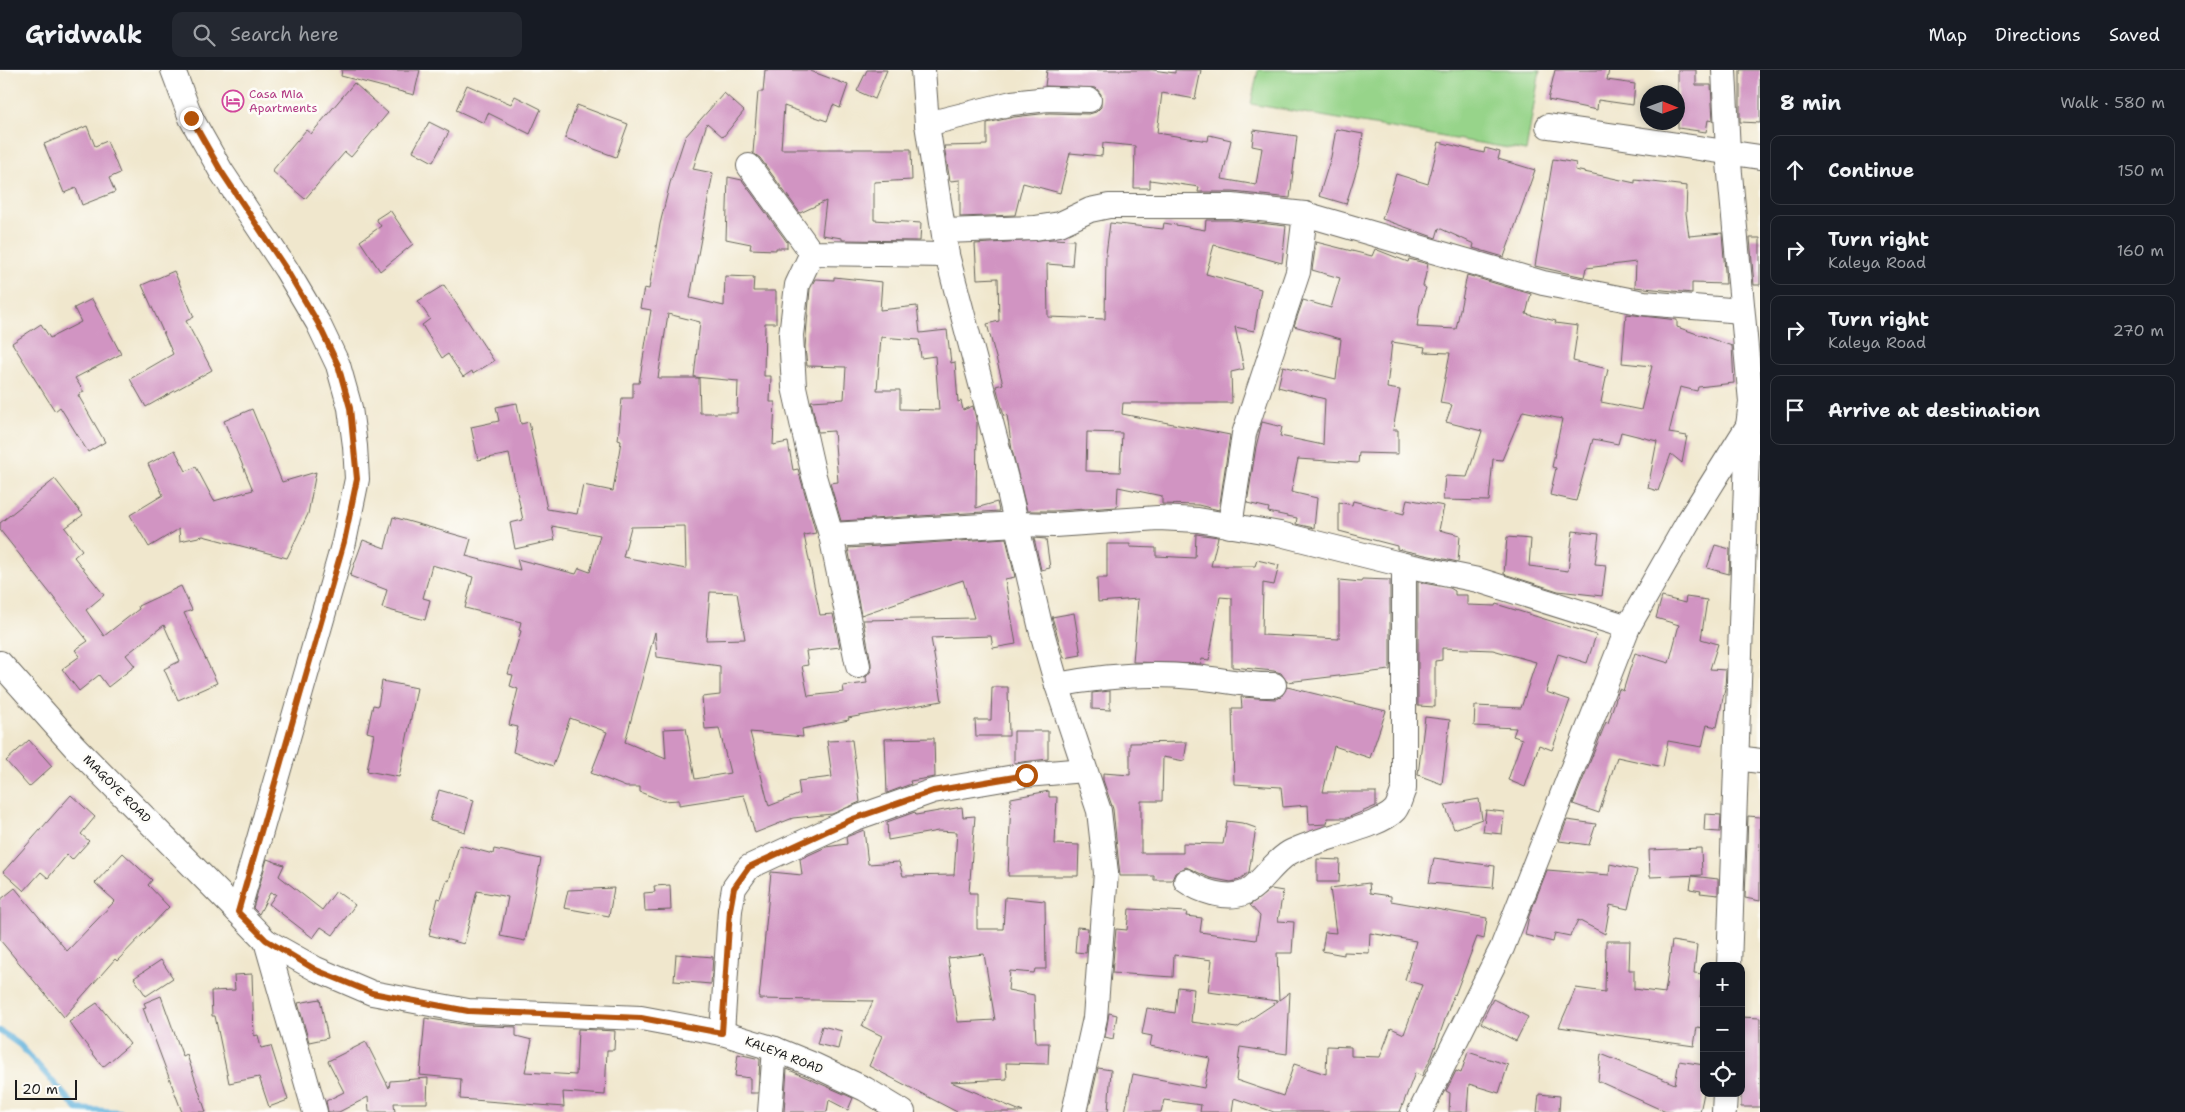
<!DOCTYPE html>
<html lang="en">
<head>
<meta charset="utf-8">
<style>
	body { margin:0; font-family:"Shantell Sans",sans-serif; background:#242831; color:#f1f3f6 }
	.controls { position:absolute; right:15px; bottom:15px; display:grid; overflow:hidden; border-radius:10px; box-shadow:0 2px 8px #0003 }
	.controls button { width:45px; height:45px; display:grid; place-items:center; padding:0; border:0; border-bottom:1px solid #363941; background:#171b24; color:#f1f3f6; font:25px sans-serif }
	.compass { position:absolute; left:1640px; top:15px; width:45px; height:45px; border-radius:50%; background:#171b24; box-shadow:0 2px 8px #0003; rotate:91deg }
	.scale { position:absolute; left:15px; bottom:12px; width:62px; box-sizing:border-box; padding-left:5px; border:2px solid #1c1c1c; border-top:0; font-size:14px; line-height:18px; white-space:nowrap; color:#1c1c1c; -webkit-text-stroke:4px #fdfcf7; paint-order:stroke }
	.stop { position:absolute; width:15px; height:15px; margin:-11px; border:4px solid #b45309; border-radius:50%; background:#fff }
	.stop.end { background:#b45309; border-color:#fff; box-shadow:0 1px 5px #0008 }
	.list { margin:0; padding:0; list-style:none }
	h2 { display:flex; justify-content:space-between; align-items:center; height:65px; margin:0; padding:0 20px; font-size:21px }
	h2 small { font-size:16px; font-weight:400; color:#9ea1a6 }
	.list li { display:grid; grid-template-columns:32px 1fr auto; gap:15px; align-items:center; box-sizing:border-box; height:70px; margin:0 10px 10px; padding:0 10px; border:1px solid #363941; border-radius:10px }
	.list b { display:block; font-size:19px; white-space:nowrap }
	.list p { margin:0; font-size:16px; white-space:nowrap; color:#9ea1a6 }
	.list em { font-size:16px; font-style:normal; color:#9ea1a6 }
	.icon { flex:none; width:28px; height:28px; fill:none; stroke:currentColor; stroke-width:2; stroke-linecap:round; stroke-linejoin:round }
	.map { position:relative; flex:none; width:1760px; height:1042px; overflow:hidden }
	header { display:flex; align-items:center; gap:30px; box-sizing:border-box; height:70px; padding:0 25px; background:#171b24; border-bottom:1px solid #363941 }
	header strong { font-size:24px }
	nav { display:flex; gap:28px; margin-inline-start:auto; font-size:18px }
	.search { width:350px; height:45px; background:#242831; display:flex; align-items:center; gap:12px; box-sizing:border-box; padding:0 18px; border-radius:10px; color:#9ea1a6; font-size:19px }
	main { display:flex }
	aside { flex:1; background:#171b24 }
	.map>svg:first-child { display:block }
	.green { fill:#97d48a; stroke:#5a7853 }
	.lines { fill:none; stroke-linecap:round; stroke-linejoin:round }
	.stream { stroke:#60b1db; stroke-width:6 }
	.building { fill:#d194c2; fill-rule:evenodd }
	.street-casing { stroke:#66635a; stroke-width:26 }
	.street { stroke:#fff; stroke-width:24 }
	.route { stroke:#b45309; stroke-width:6 }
	.labels { text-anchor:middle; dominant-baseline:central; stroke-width:5; stroke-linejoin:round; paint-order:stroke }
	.hotel-label { font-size:12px; fill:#b23c85; stroke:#fdfcf7; text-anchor:start }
	.street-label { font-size:12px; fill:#1c1c1c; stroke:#fdfcf7 }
</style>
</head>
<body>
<header>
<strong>Gridwalk</strong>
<div class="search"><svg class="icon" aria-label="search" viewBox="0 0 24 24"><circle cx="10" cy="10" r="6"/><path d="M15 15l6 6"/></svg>Search here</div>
<nav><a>Map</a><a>Directions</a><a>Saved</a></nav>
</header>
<main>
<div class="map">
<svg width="1760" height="1042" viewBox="0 0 1760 1042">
	<rect width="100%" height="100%" fill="#fdfcf7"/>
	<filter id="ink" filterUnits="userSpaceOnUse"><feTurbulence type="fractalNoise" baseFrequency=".02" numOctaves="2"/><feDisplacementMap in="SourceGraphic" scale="10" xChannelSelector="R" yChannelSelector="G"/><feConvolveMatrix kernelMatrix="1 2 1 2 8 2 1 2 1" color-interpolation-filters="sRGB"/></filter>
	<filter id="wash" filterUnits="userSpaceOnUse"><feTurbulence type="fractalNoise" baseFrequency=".0096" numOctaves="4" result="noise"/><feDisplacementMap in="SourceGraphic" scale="20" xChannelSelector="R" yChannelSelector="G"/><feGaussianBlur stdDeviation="1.12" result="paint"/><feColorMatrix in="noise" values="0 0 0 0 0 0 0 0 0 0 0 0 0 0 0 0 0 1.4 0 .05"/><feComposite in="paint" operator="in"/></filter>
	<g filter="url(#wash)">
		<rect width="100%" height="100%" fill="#f0e7cd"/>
		<path class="green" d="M1258 0H1540L1526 81 1251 34Z"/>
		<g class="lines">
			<path class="stream" d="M0 961 20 975 77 1039 120 1042"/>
		</g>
		<g id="blocks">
			<g class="building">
				<path d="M342 0H420L414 25 341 6Z"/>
				<path d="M765 0H808L848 15 840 38 833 35 827 51 784 36 781 79H911L912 110 874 112V150L921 153 920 171 842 170V168L822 165 826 131 800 143 760 88 753 83 758 22H763Z"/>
				<path d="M867 0H887L875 29 857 21Z"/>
				<path d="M1047 0H1152L1175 3V0H1201L1195 29 1162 23 1157 63 1208 71 1209 65 1231 70 1222 109 1256 115 1262 78 1252 76 1254 60 1297 66 1290 128 1233 122H1198L1199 117 1150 110V118H1134L1135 76 1103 73 1102 86 1070 83 1060 123 1023 113 1015 145 960 147V110L950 111 944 76 987 75V53L1014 47 1049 43 1089 44 1096 42 1101 37V24L1096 18 1045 16Z"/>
				<path d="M1555 0H1609L1607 10 1635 14 1633 35 1598 30 1597 40 1548 30Z"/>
				<path d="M1678 0H1696V15H1711L1713 51 1708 50 1706 62 1678 58Z"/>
				<path d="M1740 0H1760V53L1740 52Z"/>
				<path d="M354 13 388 43 351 87 345 82 305 129 272 101 306 60 311 64Z"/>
				<path d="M467 15 511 34 515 26 541 39 530 64 488 43 484 53 456 40Z"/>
				<path d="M724 23 744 41 723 67 707 53 693 99 713 103 690 228 724 236 725 206 754 207 753 221H776V253H765L764 306H771L770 332H775L773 375 788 372 793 400 798 399 816 463 804 465 820 545 833 544 840 577 806 581 808 595 802 596 808 626 844 622 843 616 867 613 866 607 871 601V593L863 550 974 548 963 510 861 545 848 478 1006 468 1015 507 1005 509 1016 574 993 578 991 566 931 568 942 631 848 648 849 650 802 659 803 667 750 662 769 736 800 724 798 711 832 707 827 671 852 670 860 732 832 744 793 748 755 763 744 725 679 735V730L663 731 640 722V717H626L591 703 607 662 570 648 553 696 513 682 518 657 509 655 518 619 510 616 513 605 508 604 521 561 519 560 521 552 465 538 473 507 432 495 423 528 430 530 425 550 382 538 387 520 350 506 363 470 385 478 393 447 471 469 466 486 520 500 517 489 576 504 579 498 590 502 600 465 552 456 555 470 515 479 510 453 523 450 509 384 478 390 471 357 499 351 496 337 517 333 521 354 529 352 547 439 577 444 583 415 613 421 621 371 618 370 622 328H633V313H639L651 240 640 238 644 218 649 219 660 154 670 113 685 67ZM668 244 700 252 694 307 738 311 737 343H700L699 308H658ZM685 456 686 499 623 487 631 457ZM710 522 737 523 745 569 706 570ZM655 562 657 587 720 596V625L702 627 705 659 719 658 730 703 695 709 686 658 664 659 666 689 625 672Z"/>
				<path d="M577 35 628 54 616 87 565 68Z"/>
				<path d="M429 52 449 62 433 92 413 81Z"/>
				<path d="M87 56 95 76 107 71 120 103 109 108 115 122 82 135 76 118 64 123 44 74Z"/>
				<path d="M1336 59 1363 64 1359 92 1346 134 1319 126 1331 87Z"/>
				<path d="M1439 72 1484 83 1485 78 1500 82 1498 89 1535 100 1504 187 1473 178 1474 174 1439 158 1436 168 1382 149 1396 104 1428 114Z"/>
				<path d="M1553 89 1576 93 1575 100 1635 113V110L1687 116 1686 143 1689 166 1722 163 1726 214 1692 213V223L1635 217 1636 192 1586 198 1584 207 1535 196Z"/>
				<path d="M728 107 742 110 787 172V178H776V180L750 179 751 174 726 169Z"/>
				<path d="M390 140 413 174 380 201 360 171 381 156 376 149Z"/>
				<path d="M1206 150H1231L1286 156 1282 193 1214 175 1206 204 1261 219 1254 261 1235 257 1244 299 1231 302 1232 333H1123L1122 344 1230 365 1219 440 1198 435 1162 434V426L1118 417 1117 437 1054 441H1027L1012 380 1007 345 1004 346 996 316 1003 314 987 254 999 251 998 208 977 209 975 174 1053 169 1074 170 1072 196 1047 194 1048 247 1105 249 1106 184 1110 153 1163 159 1164 153 1205 160ZM1087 362 1122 363 1120 402 1086 401Z"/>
				<path d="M1750 168H1760V215H1754Z"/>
				<path d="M1316 172 1372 186 1375 179 1408 192 1409 189 1428 194 1423 216 1426 218 1420 236 1417 257 1456 259 1467 205 1531 224 1526 244 1556 251 1555 253 1578 256 1573 291 1608 299 1601 332 1641 340 1652 296 1622 293 1626 244 1677 250V257L1732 276 1734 313 1698 317 1697 321 1680 317 1669 363 1687 366 1682 393 1671 384 1658 421 1648 418 1657 371 1621 362 1618 374 1593 369 1576 431 1550 425 1556 398 1552 397 1562 349 1523 341 1502 390 1493 389 1489 431 1443 430 1445 406 1467 407 1482 361 1446 352 1452 335 1440 333 1450 283 1424 282 1425 277 1392 272 1387 318 1400 320 1393 360H1398V384L1359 383 1358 393 1298 389 1291 422 1317 428 1314 458 1296 454 1297 448 1268 442 1269 438 1247 433 1256 377 1262 352 1282 357 1280 366 1323 375 1325 329 1278 317 1283 296 1336 309 1341 269 1294 256 1303 230 1331 238 1340 208 1312 200Z"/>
				<path d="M174 201 194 247 186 251 212 300 146 337 130 309 173 284 142 215Z"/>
				<path d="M834 207 882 212 880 240 917 236 920 263 947 260 951 293 955 292 958 332 961 331 963 340 973 336 977 353 976 438 997 432 999 441 841 451 830 413 838 412 834 361 818 362 811 331 844 329 846 297 807 296 805 277 810 219 815 209 834 210ZM881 267 919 270 921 288 935 286 939 340 900 339V320H877Z"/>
				<path d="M444 215 494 291 473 304 472 301 463 307 448 284 442 288 422 255 430 249 418 231Z"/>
				<path d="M92 229 121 284 75 308 84 322 78 325 105 372 88 382 60 337 55 341 12 273 41 254 50 268 81 252 74 238Z"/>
				<path d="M252 339 282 412 316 402 308 444 287 488 203 466 180 471 179 459 149 477 130 445 163 425 148 394 175 380 186 401 196 397 214 431 253 420 224 351Z"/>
				<path d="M55 409 83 445 65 458 82 480 74 487 104 525 86 540 104 566 139 539 138 536 181 516 192 540 184 543 217 613 178 630 164 599 180 591 164 555 126 585 135 596 108 617 99 605 79 621 62 599 80 586 75 580 88 571 0 460V453Z"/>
				<path d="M1407 429 1444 436 1439 460 1460 465 1458 492 1397 479V476L1339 461V432L1352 435 1353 431 1404 444Z"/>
				<path d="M1573 461 1599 464 1595 494 1606 495 1602 526 1558 521 1504 504 1507 467 1531 469 1529 496 1568 501Z"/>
				<path d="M1196 464 1218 467 1211 496H1255L1257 490 1279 495 1274 515 1263 513 1262 565 1339 569V510L1361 512 1362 509 1390 510V600L1287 612 1281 603 1274 601 1232 597V528L1220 527 1209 590 1202 589 1201 594 1133 592 1138 529 1098 532 1097 508H1107V474H1130V477L1156 478V486L1195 488Z"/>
				<path d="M1034 468 1046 469 1050 498 1041 500Z"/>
				<path d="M1715 475 1730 479 1729 504 1707 498Z"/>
				<path d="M1418 512 1450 518 1455 521V525H1467V535L1495 536 1496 534 1596 565 1587 593 1558 584 1546 622 1570 630 1552 680 1539 675 1525 717 1508 710 1522 669 1513 666 1516 658 1474 656 1475 636 1521 638 1536 592 1493 580 1442 578V590L1435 591V637L1418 636Z"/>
				<path d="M1662 527 1685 533 1686 527 1707 530 1701 569 1718 574 1710 599 1726 600 1725 618 1717 657 1707 655 1702 677 1668 671 1663 697 1617 687 1599 743 1573 734 1606 652 1608 653 1619 619 1623 621 1635 583 1669 593 1679 555 1656 548Z"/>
				<path d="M1074 543 1081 585 1064 588 1052 547Z"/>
				<path d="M382 611 417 618 399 707 367 701 374 664 367 662 373 635 378 636Z"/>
				<path d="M992 617H1008L1009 666H976L975 650H991Z"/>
				<path d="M1287 617 1386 641 1370 688 1334 676 1323 722H1376V736L1347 748H1328L1327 754 1309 755 1308 735 1283 737 1281 717 1234 714 1232 638H1242L1241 627 1275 629 1281 627Z"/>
				<path d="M1110 621V640L1092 639V623Z"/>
				<path d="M1425 647 1450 650 1442 714 1418 705Z"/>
				<path d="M1014 661H1048V689L1014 693Z"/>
				<path d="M934 668 935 707 910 711 911 714 887 723 885 669Z"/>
				<path d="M29 670 52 696 29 717 6 691Z"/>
				<path d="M1187 672 1184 691 1163 687 1162 731H1141V783H1183V773L1223 774 1227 751 1242 753 1256 758 1249 802 1239 810 1231 812 1210 808 1186 797 1175 803 1172 810H1154V806H1120L1113 739 1103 710V703L1130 705V673Z"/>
				<path d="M439 720 474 730 465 762 430 751Z"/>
				<path d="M1049 721V727H1057L1055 774 1079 775 1078 806H1008L1011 728Z"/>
				<path d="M71 725 95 747 81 764 89 771 72 790 67 785 48 808 41 802 24 821 3 802Z"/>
				<path d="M1479 729 1482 749 1454 759 1445 735Z"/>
				<path d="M962 737 963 747 975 746 969 823H977V859H1003L1005 827 1045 831 1046 899H1035L1034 903 1010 901 1008 920 1034 925 1036 973H1049L1048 994 1006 993 1007 1009 951 1012 1023 1042H957L869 996 882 966 862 956 873 931 759 929 771 802 802 805 800 789 826 777 847 774 846 767 864 760 868 794 899 792 903 806 954 805 957 762 938 761 888 770 887 752 915 742 916 745ZM984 884 995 950 958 952 948 888Z"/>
				<path d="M1486 740 1504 742 1502 764 1483 762Z"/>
				<path d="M1705 744 1721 745 1720 762 1704 761Z"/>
				<path d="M1748 746 1760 747V831L1745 828Z"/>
				<path d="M1567 750 1596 754 1589 775 1559 771Z"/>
				<path d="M459 775 493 784 494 779 541 789 525 871 500 866 508 827 477 821 464 874 429 865 438 828 441 829 447 810 449 811Z"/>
				<path d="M1701 778 1702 805 1650 807 1649 780Z"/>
				<path d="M123 783 152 810 148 815 169 837 117 891 115 889 64 947 0 870V830L15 818 67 881 115 831 95 813Z"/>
				<path d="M1434 788 1495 796 1493 818 1429 813Z"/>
				<path d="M267 789 284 795 279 806 322 840 336 821 355 835 333 865 321 857 313 868 269 834 276 824 270 823 259 844 253 838Z"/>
				<path d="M1317 789 1340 790 1339 812H1317Z"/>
				<path d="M1610 794 1637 800 1628 839 1610 835 1605 864 1578 850 1570 866 1555 863 1553 872 1525 865 1529 846 1547 800 1609 805Z"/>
				<path d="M1692 806 1718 809V825L1700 823 1701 821 1690 819Z"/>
				<path d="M1369 813 1370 823 1391 826V831L1487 848 1484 869 1477 867 1455 925 1454 924 1432 986 1422 1006 1415 1003 1400 1042H1274L1234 1028 1232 1042H1200L1201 1035 1164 1030 1161 1042H1125L1133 1004 1204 1018 1210 988 1150 976 1152 966 1142 964 1147 938 1175 943 1178 917 1194 919 1191 952 1237 958 1278 931 1208 922 1212 890 1174 885 1173 907 1112 903 1116 859 1127 860 1129 839 1187 842 1186 846 1202 848 1200 862 1256 870 1260 846 1250 835 1271 819 1283 821 1278 851 1294 852 1292 883H1277L1279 930 1290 922 1287 984 1240 977 1236 1010 1283 1026 1294 994 1326 1004 1327 976 1351 977V986L1380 987 1391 958 1404 964 1422 915 1405 910 1416 871 1370 863 1369 883 1344 882V885L1322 881 1325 862 1336 863 1330 818Z"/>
				<path d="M670 815 671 840 645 841 644 823 655 822 654 816Z"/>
				<path d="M614 818 609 846 564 838 568 820Z"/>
				<path d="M1077 857 1088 858 1086 883 1075 882Z"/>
				<path d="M1606 871H1630L1629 900H1634V919L1665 923 1672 871 1697 875 1694 903 1703 904 1700 927 1704 928V958L1697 957 1694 976 1559 957 1576 918 1605 922Z"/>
				<path d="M676 884 713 887 711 914 674 911Z"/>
				<path d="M161 890 173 908 146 926 134 908Z"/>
				<path d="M252 904 254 966 258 965 261 978 271 976 288 1030 269 1037 259 1007 229 1013 215 946H212L211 921 235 920 234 905Z"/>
				<path d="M161 926 183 987 187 985 206 1042H182L143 938 146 937 144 933Z"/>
				<path d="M320 929 328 968 309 972 298 933Z"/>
				<path d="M1493 929 1528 947 1516 971 1481 953Z"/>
				<path d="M97 933 130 974 103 997 69 952Z"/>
				<path d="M1109 943 1117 945 1113 969 1105 967Z"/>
				<path d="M1741 947 1760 948V1037H1741Z"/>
				<path d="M425 948 467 955 516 957V966L532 970 525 1002 576 1005 578 959 615 961 614 980H607L605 1025 563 1022 564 1037 460 1029 461 1009 420 1005Z"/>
				<path d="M822 956 842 961 838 979 817 974Z"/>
				<path d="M366 972 389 1018 390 1011 428 1008 427 1033H394L395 1042H369L368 1027 339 1042H328L326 1031 344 1022 328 991Z"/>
				<path d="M1468 982 1508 995 1499 1023 1469 1014 1467 1042H1449L1450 1023 1446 1021 1456 1001 1461 1003Z"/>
				<path d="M738 984 760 989 758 1023H750V1008L735 1006Z"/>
				<path d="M1601 984 1675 1014 1679 991 1704 995V1023L1700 1042H1666L1598 1011Z"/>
				<path d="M1098 998 1111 1000 1108 1042H1088Z"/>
				<path d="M787 999 853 1028 848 1040 829 1030 827 1042H784Z"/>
				<path d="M1539 1024 1560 1026 1559 1042H1537Z"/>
			</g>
		</g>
	</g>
	<g filter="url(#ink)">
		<use href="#blocks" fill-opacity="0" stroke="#66635a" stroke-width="1"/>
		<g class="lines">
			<g class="street-casing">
				<g id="street">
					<path d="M173 0 191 48 221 101 286 199 318 253 338 295 350 338 355 376 357 409 344 472 238 842 266 871 316 899 372 923 468 941 641 948 722 963 775 979 814 995 865 1019 903 1042"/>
					<path d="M923 0 927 54 947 185 1006 409 1041 559 1057 615 1099 741 1106 803 1095 948 1074 1042"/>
					<path d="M1724 0 1728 82 1751 332 1748 356 1729 896"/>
					<path d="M927 54 1012 33 1048 29 1089 30"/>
					<path d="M1548 56 1760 87"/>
					<path d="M749 96 812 183 947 185"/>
					<path d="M944 161 1035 158 1060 154 1090 140 1109 136H1232L1305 144 1543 213 1644 233 1742 241"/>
					<path d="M812 183 797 215 791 265 794 317 814 406 831 465 858 596"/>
					<path d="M1230 456 1244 364 1298 202 1305 144"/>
					<path d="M831 465 1017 454 1054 455 1158 448 1198 450 1280 464 1404 495 1478 510 1628 557"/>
					<path d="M0 593 74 676 238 842"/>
					<path d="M1057 615C1103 606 1147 602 1194 607 1221 609 1246 616 1274 615"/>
					<path d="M1737 688 1760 691"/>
					<path d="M1186 811C1200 821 1226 830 1244 823 1259 817 1272 793 1289 783 1313 769 1379 758 1395 740 1399 735 1401 725 1404 719V495"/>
					<path d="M266 871 315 1042"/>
					<path d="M722 963 730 840 734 818 749 797 853 749 933 721 1026 705 1084 700"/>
					<path d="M770 1042 775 979"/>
					<path d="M1420 1042 1502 878 1628 557 1688 452 1748 356"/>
					<path d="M1724 1042 1725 1023"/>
				</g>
			</g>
			<use href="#street" class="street"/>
		</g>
	</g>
	<g class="lines" filter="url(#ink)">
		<path class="route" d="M191 48 221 101 286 199 318 253 338 295 350 338 357 409 344 472 238 842 266 870 316 900 372 923 468 941 641 948 722 963 730 840 734 818 749 797 853 749 933 721 1026 705"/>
	</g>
	<defs>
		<g id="hotel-ring" transform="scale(1.125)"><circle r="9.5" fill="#fdfcf7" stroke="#d1479c" stroke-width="1.5"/><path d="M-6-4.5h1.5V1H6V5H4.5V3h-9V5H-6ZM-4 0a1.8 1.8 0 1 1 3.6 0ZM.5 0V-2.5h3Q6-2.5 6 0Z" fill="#d1479c"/></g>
	</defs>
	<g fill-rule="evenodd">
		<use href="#hotel-ring" x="233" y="31"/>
	</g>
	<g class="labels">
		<g class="hotel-label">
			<text x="249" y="24">Casa Mia<tspan x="249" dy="14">Apartments</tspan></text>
		</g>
		<g class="street-label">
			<text transform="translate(117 719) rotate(45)">MAGOYE ROAD</text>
			<text transform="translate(784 985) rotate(21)">KALEYA ROAD</text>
		</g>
	</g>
</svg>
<div class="controls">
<button>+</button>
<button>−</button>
<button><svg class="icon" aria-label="locate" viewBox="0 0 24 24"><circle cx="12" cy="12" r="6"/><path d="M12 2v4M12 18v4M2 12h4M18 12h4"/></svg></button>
</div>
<svg class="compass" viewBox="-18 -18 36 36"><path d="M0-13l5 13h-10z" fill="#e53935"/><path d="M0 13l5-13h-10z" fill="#9ea1a6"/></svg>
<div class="scale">20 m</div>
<div class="stop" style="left:1026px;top:705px"></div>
<div class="stop end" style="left:191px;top:48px"></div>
</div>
<aside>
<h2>8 min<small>Walk · 580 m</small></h2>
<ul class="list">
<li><svg class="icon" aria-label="ahead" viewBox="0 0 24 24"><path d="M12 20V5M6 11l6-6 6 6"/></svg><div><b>Continue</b></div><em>150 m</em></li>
<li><svg class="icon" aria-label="right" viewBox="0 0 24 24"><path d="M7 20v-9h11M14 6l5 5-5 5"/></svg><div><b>Turn right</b><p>Kaleya Road</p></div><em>160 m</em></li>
<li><svg class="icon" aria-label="right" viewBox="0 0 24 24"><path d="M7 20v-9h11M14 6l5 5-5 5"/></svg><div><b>Turn right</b><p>Kaleya Road</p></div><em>270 m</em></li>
<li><svg class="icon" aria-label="arrive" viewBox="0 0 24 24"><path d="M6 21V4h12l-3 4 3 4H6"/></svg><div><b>Arrive at destination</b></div></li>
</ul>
</aside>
</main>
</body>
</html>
